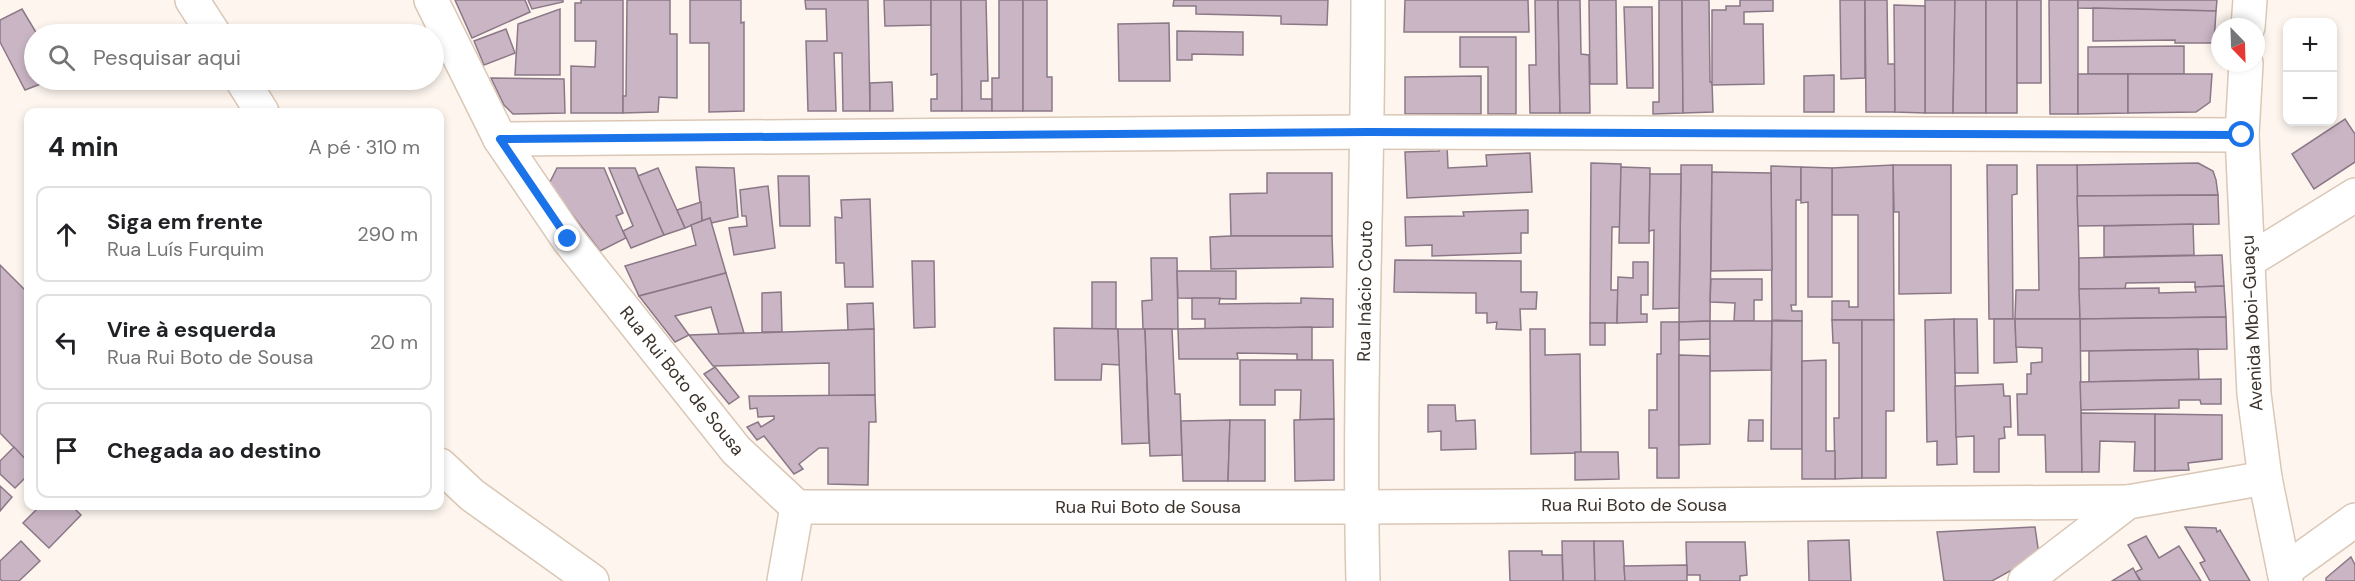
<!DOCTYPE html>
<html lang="pt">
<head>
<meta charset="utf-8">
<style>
	body { margin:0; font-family:"DM Sans",sans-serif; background:#f2f2f2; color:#202124 }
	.controls { position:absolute; right:18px; top:18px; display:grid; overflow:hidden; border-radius:12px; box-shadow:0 3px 9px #0003 }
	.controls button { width:54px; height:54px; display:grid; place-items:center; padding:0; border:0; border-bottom:2px solid #e0e0e0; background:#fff; color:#202124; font:30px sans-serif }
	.compass { position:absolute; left:2211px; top:18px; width:54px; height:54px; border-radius:50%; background:#fff; box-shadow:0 3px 9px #0003; rotate:157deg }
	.stop { position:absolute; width:18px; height:18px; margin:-14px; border:4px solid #1a73e8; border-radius:50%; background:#fff }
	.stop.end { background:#1a73e8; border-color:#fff; box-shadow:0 2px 6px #0008 }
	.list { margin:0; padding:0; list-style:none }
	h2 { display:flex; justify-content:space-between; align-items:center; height:78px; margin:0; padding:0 24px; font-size:26px }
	h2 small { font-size:20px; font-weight:400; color:#757577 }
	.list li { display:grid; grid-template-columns:39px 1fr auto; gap:18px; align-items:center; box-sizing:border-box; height:96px; margin:0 12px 12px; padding:0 12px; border:2px solid #e0e0e0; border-radius:12px }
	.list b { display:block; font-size:22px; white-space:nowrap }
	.list p { margin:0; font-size:20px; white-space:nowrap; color:#757577 }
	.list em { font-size:20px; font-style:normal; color:#757577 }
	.icon { flex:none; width:33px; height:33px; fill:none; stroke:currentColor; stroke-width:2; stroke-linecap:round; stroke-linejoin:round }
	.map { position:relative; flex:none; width:2355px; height:581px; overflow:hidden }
	.search { position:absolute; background:#fff; box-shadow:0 3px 9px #0003; left:24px; top:24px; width:420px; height:66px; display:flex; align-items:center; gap:15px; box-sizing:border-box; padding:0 21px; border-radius:33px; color:#757577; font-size:22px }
	.panel { position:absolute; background:#fff; box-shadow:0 3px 9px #0003; left:24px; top:108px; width:420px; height:402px; border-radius:12px }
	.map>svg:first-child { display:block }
	.building { fill:#cab5c5; stroke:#8b7887; stroke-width:1.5 }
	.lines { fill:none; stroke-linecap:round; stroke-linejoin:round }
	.street-casing { stroke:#dac7b5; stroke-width:36 }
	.street { stroke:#fff; stroke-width:33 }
	.route { stroke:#1a73e8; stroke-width:8 }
	.labels { text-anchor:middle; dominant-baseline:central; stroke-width:4.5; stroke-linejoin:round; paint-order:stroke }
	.street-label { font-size:18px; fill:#3b332c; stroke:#fff }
</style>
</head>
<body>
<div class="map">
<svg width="2355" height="581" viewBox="0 0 2355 581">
	<rect width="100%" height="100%" fill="#fdf5ee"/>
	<g class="building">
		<path d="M455 0H525L530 12 472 38Z"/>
		<path d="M528 0H563V2L532 9Z"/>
		<path d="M581 0H623V113H571V66L595 67 596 41H575V3H581Z"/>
		<path d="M627 0H670V34H677V98L659 97 658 112 623 113V96H626Z"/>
		<path d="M690 0H741V23L744 22V111L709 112V43H690Z"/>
		<path d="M805 0H868L870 111H843L842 53H834L836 111H808L806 41H827L826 9H806Z"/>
		<path d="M884 0H931V25L885 26Z"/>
		<path d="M931 0H961L962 111H931V99H937V74L931 75Z"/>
		<path d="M961 0H986L988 81H981V99H992V111H962Z"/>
		<path d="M999 0H1023V111H992V78H999Z"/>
		<path d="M1023 0H1047V77H1052V111H1023Z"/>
		<path d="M1174 0H1328L1327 25 1281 24V16L1196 14V6H1173Z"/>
		<path d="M1405 0H1528L1529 32H1404Z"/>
		<path d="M1535 0H1558L1560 113H1530L1529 65H1536Z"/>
		<path d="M1558 0H1580L1581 54 1589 55 1590 113H1560Z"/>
		<path d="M1589 0H1616L1617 84H1590Z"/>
		<path d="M1659 0H1682L1683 113 1653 114V102H1659Z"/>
		<path d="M1682 0H1709L1710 82H1712L1713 112 1683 113Z"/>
		<path d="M1740 0H1773V11L1744 12V24H1763L1764 84 1712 85V10H1726V6H1740Z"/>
		<path d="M1840 0H1865V78L1841 79Z"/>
		<path d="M1865 0H1887L1888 64H1895V112H1866Z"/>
		<path d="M1925 0H1955L1953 113H1925Z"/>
		<path d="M1955 0H1986V113H1953Z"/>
		<rect x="1986" y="0" width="31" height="113"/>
		<rect x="2017" y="0" width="24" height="83"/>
		<path d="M2049 0H2078V114H2050Z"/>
		<path d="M2078 0H2217L2216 11 2078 8Z"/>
		<path d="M1894 5 1925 6V113L1895 112Z"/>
		<path d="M1624 7H1652L1653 88H1627Z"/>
		<path d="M2093 8 2216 11 2214 43H2175V40L2093 41Z"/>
		<path d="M22 9 37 34H34V80H51L25 90 0 42V20Z"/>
		<path d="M560 9V75H515L518 24Z"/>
		<path d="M1169 23 1170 81H1119L1118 24Z"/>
		<path d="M506 29 515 53 484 65 474 41Z"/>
		<path d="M1177 31 1243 32V55L1192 54V60H1177Z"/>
		<path d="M1460 37H1516V114H1488V67H1460Z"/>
		<path d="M2184 46V74H2088V47Z"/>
		<path d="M2078 74H2128V113L2078 114Z"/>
		<path d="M2128 74H2212L2210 102 2196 112 2128 113Z"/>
		<path d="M1834 75V112H1804V76Z"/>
		<path d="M1481 76V114H1405V77Z"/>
		<path d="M491 78 564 79 565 113 513 114 504 105Z"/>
		<path d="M892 82 893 111H870V83Z"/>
		<path d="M2345 119 2355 134V162L2314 189 2292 154Z"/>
		<path d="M1447 145 1448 168 1487 166 1486 155 1530 153 1532 192 1407 198 1405 152 1439 151 1438 146Z"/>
		<path d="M1591 163 1621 164 1620 227H1612L1611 290H1618L1617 323H1590Z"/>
		<path d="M2198 163 2213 171 2216 180 2218 195 2077 196V165Z"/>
		<path d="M1681 165H1712L1710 321 1679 322Z"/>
		<path d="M1893 165H1951V293L1899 294V212H1894Z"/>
		<path d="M1893 165 1894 320H1832V301H1849V307H1858V215H1832V168Z"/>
		<path d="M1987 165H2017V194L2012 195 2013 319H1989Z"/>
		<path d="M2037 165H2077L2080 319H2015L2016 290H2039Z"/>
		<path d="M1771 166 1801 167V200H1796V305H1791L1792 311H1802V321L1772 320Z"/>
		<path d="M696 167 734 168 738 217 711 223 710 218 702 221Z"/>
		<path d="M1621 167 1650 168 1649 243H1619Z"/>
		<path d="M1801 167 1832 168V297H1808V202L1801 203Z"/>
		<path d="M557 168H604L623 213 616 216 626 238 600 251 549 184Z"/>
		<path d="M609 168H635L664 235 631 248 623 231 633 226Z"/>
		<path d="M658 168 685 228 664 235 638 176Z"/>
		<path d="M1712 172 1771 173 1772 270 1711 271Z"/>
		<path d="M1267 173H1332V236H1231L1230 194 1267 193Z"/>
		<path d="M1650 174H1681L1679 308 1653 309 1654 230 1649 231Z"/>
		<path d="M778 176H809L810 226H780Z"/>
		<path d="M768 186 775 248 734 255 729 228 747 226 746 216H742L740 190Z"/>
		<path d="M2218 195 2219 224 2078 226 2077 196Z"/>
		<path d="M870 199 873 287H845L844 263H836L835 217 842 218 841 200Z"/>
		<path d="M701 202 702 221 685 228 677 210Z"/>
		<path d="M1528 210V233H1521V253L1432 256V245L1406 246 1405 217 1464 216 1463 212Z"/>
		<path d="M710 218 726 273 639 296 625 266 696 245 691 225Z"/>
		<path d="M2193 224 2194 255 2104 257V226Z"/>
		<path d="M1231 236H1332L1333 267 1211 269 1210 237Z"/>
		<path d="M2222 255 2224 286 2195 287V282L2126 283 2125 289H2079V258Z"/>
		<path d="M1151 258H1177L1178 329H1143L1142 301 1152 300Z"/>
		<path d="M1395 260 1521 261V292H1537L1536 309H1520L1521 330 1496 329 1497 322 1487 323V313H1476V293L1394 292Z"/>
		<path d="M912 261H934L935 327 914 328Z"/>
		<path d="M1633 262H1648V295H1641V314H1647V322L1617 323 1618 277 1633 278Z"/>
		<path d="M0 265 28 293V462L0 433Z"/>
		<path d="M1177 271H1236V299L1178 298Z"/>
		<path d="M726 273 744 333 719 334 711 307 675 316 689 335 675 342 639 296Z"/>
		<path d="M1711 279H1762V300H1754V321H1734L1735 303 1710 302Z"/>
		<rect x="1092" y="282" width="24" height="47"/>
		<path d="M2224 286 2226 317 2080 319 2079 289 2159 288V293L2196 292 2195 287Z"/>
		<path d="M781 292 782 332H762V293Z"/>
		<path d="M1192 298H1220L1219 304 1301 303V298L1333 299V327L1205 329V319H1192Z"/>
		<path d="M873 303 874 329 848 330 847 304Z"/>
		<path d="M2226 317 2227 349 2080 351V319Z"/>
		<path d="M1954 319 1957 464 1937 465V441L1927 442 1925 320Z"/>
		<path d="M1954 319H1977L1978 373H1955Z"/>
		<path d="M1994 319H2015L2017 362 1994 363Z"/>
		<path d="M2015 319H2080L2082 472H2046L2045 435H2018L2017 394H2027V374H2031V363L2042 362V348L2016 347Z"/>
		<path d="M1832 320H1862V478L1835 479 1834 418H1839V343H1833Z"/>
		<path d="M1862 320H1894V411H1886V478H1862Z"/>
		<path d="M1710 321V339L1679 340V322Z"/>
		<path d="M1710 321H1772L1771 370 1710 371Z"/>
		<path d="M1772 321H1802V449H1771Z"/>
		<path d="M1661 322H1679V478H1657V448H1649V410H1657V354H1661Z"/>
		<rect x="1590" y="323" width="15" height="22"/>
		<path d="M1312 327V360H1297V354L1237 353 1238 359H1179L1178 329Z"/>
		<path d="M1054 328 1118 329 1120 365 1102 364 1101 380H1055Z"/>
		<path d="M874 329 875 395 829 396V363L713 366 689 335Z"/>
		<path d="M1118 329H1145L1149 443 1122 444Z"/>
		<path d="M1145 329H1172L1175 394H1180L1182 455 1150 456Z"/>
		<path d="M1530 329H1545V355L1580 354 1581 453 1531 454Z"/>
		<path d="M2198 349 2199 379 2089 382V351Z"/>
		<path d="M1679 355 1710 356V444L1679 445Z"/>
		<path d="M1240 360H1333L1334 419 1300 420 1301 390H1275V405H1240Z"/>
		<path d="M1826 360V451H1835V479H1802V361Z"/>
		<path d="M715 367 739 397 729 404 704 374Z"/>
		<path d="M2221 379V404H2201L2200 400H2179V408L2081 410 2080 382Z"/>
		<path d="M2003 384 2004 396H2010L2011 427H2004L2005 438 1999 439V472H1974V436L1956 437 1955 386Z"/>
		<path d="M875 395 876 422H869L868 485 828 484V448H819L799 464 803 469 794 474 764 436 757 440 747 427 758 422 761 427 774 419V416L758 417 757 408 750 409 749 396Z"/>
		<path d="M1428 405H1455L1456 421 1475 420 1476 449 1441 450V431L1428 432Z"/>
		<path d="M2081 413 2155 414V471H2134L2135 442 2100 441 2099 472H2082Z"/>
		<path d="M2155 414 2222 415V459L2188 463 2189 470 2155 471Z"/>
		<path d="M1334 419V480L1295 481 1294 420Z"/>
		<path d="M1230 420 1228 481H1183L1181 421Z"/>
		<path d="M1230 420H1265V481H1228Z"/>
		<path d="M1749 420H1763V441H1748Z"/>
		<path d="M14 447 28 462V475L15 488 0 474V461Z"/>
		<path d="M1575 452H1618L1619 479 1575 480Z"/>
		<path d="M0 486 12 497 0 511Z"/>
		<path d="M40 506H72L81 515 49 548 23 523Z"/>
		<path d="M2035 527 2039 555 1992 581H1944L1937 532Z"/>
		<path d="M2185 527 2216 528 2217 532 2220 530 2250 581H2210L2200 563 2205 561Z"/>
		<path d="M2146 536 2159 558 2179 546 2201 581H2141L2135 572 2142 569 2128 545Z"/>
		<path d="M1849 540 1851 581H1809L1808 541Z"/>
		<path d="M21 541 40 561 19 581H2L0 579V561Z"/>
		<path d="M1562 541H1594L1595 581H1563Z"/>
		<path d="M1594 541H1623L1625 581H1595Z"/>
		<path d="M1686 542H1745L1747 575 1740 576V581H1700V575H1687Z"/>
		<path d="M1509 551H1542V555H1562L1563 581H1510Z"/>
		<path d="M2351 557 2355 565V581H2326V578Z"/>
		<path d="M1687 565V581H1625L1624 566Z"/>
		<path d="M2133 568 2140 581H2112Z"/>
	</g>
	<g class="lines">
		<g class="street-casing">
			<g id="street">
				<path d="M192 0 214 34"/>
				<path d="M431 0 500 139 568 239 736 450 797 507H1361L2128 502"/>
				<path d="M2248 27 2250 0"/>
				<path d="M2246 63 2242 135 2254 394 2265 478 2286 581"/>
				<path d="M242 80 262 112"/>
				<path d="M500 139 1368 132 2242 135"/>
				<path d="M2248 261 2355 195"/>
				<path d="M440 465 472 495 592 581"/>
				<path d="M2284 571 2355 520"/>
				<path d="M784 581 797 507"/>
				<path d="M1363 581C1358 388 1368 194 1368 0"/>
				<path d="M2025 581 2128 502 2265 478"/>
			</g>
		</g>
		<use href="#street" class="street"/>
	</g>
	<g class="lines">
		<path class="route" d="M568 239 500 139 1368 132 2242 135"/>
	</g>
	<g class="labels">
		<g class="street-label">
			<text transform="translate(1365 291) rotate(-89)">Rua Inácio Couto</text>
			<text transform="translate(2252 323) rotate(-93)">Avenida Mboi-Guaçu</text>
			<text transform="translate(682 381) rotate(51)">Rua Rui Boto de Sousa</text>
			<text x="1634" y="505">Rua Rui Boto de Sousa</text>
			<text x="1148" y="507">Rua Rui Boto de Sousa</text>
		</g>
	</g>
</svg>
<div class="controls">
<button>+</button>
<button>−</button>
</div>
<svg class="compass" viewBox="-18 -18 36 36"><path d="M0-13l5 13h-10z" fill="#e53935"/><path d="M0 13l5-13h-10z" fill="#757577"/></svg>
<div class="stop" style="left:2242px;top:135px"></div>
<div class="stop end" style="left:568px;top:239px"></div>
<div class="search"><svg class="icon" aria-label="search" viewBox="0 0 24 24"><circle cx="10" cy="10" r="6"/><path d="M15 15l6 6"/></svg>Pesquisar aqui</div>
<section class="panel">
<h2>4 min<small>A pé · 310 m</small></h2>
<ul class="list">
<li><svg class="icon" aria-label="ahead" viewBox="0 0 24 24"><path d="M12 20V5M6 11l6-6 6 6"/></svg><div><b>Siga em frente</b><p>Rua Luís Furquim</p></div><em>290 m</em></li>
<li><svg class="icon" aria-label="left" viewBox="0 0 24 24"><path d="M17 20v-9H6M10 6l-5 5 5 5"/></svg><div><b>Vire à esquerda</b><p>Rua Rui Boto de Sousa</p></div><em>20 m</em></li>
<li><svg class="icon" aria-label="arrive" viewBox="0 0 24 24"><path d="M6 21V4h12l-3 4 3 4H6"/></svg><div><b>Chegada ao destino</b></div></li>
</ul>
</section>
</div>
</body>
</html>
